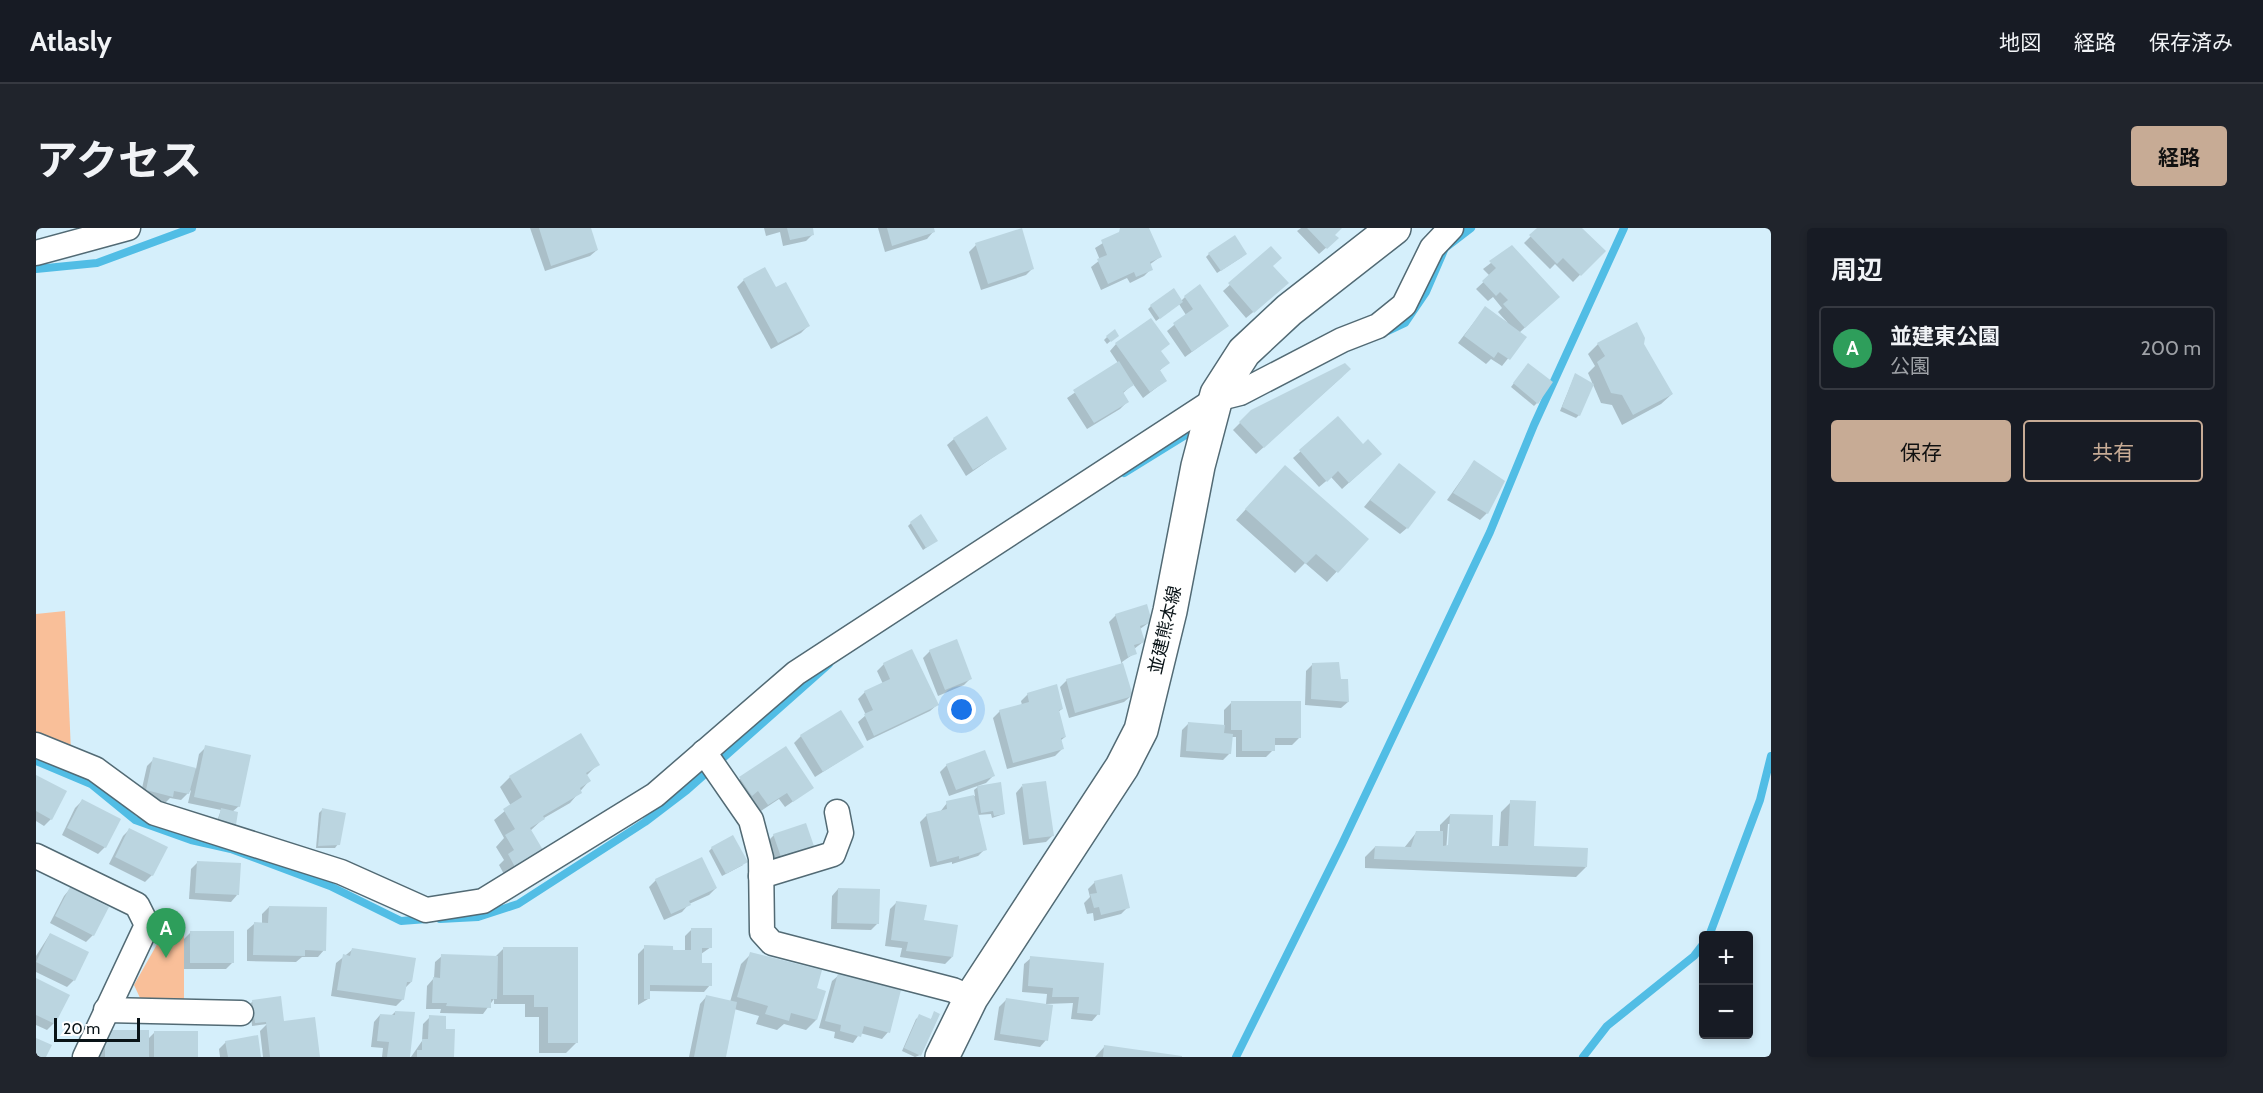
<!DOCTYPE html>
<html lang="ja">
<head>
<meta charset="utf-8">
<style>
	body { margin:0; font-family:Cabin,"Noto Sans JP",sans-serif; background:#20242c; color:#f1f3f6 }
	.controls { position:absolute; right:18px; bottom:18px; display:grid; overflow:hidden; border-radius:6px; box-shadow:0 3px 9px #0003 }
	.controls button { width:54px; height:54px; display:grid; place-items:center; padding:0; border:0; border-bottom:2px solid #363941; background:#171b24; color:#f1f3f6; font:30px sans-serif }
	.scale { position:absolute; left:18px; bottom:15px; width:86px; box-sizing:border-box; padding-left:6px; border:3px solid #091317; border-top:0; font-size:16px; line-height:21px; white-space:nowrap; color:#091317; -webkit-text-stroke:4px #fff; paint-order:stroke }
	.you { position:absolute; left:926px; top:482px; width:21px; height:21px; margin:-15px; border:4px solid #fff; border-radius:50%; background:#1a73e8; box-shadow:0 0 0 9px #1a73e833 }
	.badge { display:grid; place-items:center; width:39px; height:39px; border-radius:50%; background:#c7ab95; color:#fff; font-size:20px; font-weight:700 }
	.pin { position:absolute; translate:-50% -50px; filter:drop-shadow(0 2px 3px #0008) }
	.pin::after { content:''; position:absolute; top:32px; width:21px; height:18px; background:inherit; clip-path:polygon(0 0,100% 0,50% 100%) }
	.list { margin:0; padding:0; list-style:none }
	h2 { display:flex; justify-content:space-between; align-items:center; height:78px; margin:0; padding:0 24px; font-size:26px }
	h2 small { font-size:20px; font-weight:400; color:#9ea1a6 }
	.list li { display:grid; grid-template-columns:39px 1fr auto; gap:18px; align-items:center; box-sizing:border-box; height:84px; margin:0 12px 12px; padding:0 12px; border:2px solid #363941; border-radius:6px }
	.list b { display:block; font-size:22px; white-space:nowrap }
	.list p { margin:0; font-size:20px; white-space:nowrap; color:#9ea1a6 }
	.list em { font-size:20px; font-style:normal; color:#9ea1a6 }
	.actions { display:flex; gap:12px; padding:18px 24px }
	.actions a { flex:1; padding:14px 0; border:2px solid #c7ab95; border-radius:6px; text-align:center; font-size:21px; color:#c7ab95 }
	.actions .main { background:#c7ab95; color:#111 }
	.map { position:relative; flex:none; width:1735px; height:829px; overflow:hidden; border-radius:6px }
	header { display:flex; align-items:center; gap:36px; box-sizing:border-box; height:84px; padding:0 30px; background:#171b24; border-bottom:2px solid #363941 }
	header strong { font-size:28px }
	nav { display:flex; gap:33px; margin-inline-start:auto; font-size:21px }
	.intro { display:flex; align-items:center; justify-content:space-between; box-sizing:border-box; height:144px; padding:0 36px }
	h1 { margin:0; font-size:42px }
	.button { padding:15px 27px; border-radius:6px; background:#c7ab95; color:#111; font-size:21px; font-weight:700 }
	main { display:flex; gap:36px; padding:0 36px }
	aside { flex:1; background:#171b24; border-radius:6px; box-shadow:0 3px 9px #0003 }
	.map>svg:first-child { display:block }
	.green { fill:#f9bf99 }
	.shadow { fill:#0003; fill-rule:evenodd }
	.lines { fill:none; stroke-linecap:round; stroke-linejoin:round }
	.stream { stroke:#51bde5; stroke-width:8 }
	.building { fill:#bbd5e0 }
	.street-casing { stroke:#526a74; stroke-width:27 }
	.secondary-casing { stroke:#526a74; stroke-width:36 }
	.street { stroke:#fff; stroke-width:24 }
	.secondary { stroke:#fff; stroke-width:33 }
	.labels { text-anchor:middle; dominant-baseline:central; stroke-width:4.5; stroke-linejoin:round; paint-order:stroke }
	.street-label { font-size:18px; fill:#091317; stroke:#fff }
</style>
</head>
<body>
<header>
<strong>Atlasly</strong>
<nav><a>地図</a><a>経路</a><a>保存済み</a></nav>
</header>
<div class="intro"><h1>アクセス</h1><a class="button">経路</a></div>
<main>
<div class="map">
<svg width="1735" height="829" viewBox="0 0 1735 829">
	<rect width="100%" height="100%" fill="#d5effb"/>
	<g class="green">
		<path d="M29 383 35 524 0 511V386Z"/>
		<path d="M128 704H148V774L105 772 98 757Z"/>
	</g>
	<g class="shadow">
		<path d="M494 0H553L561 22 554 28 509 43Z"/>
		<path d="M728 0H775L777 6 770 13 747 18 744 4 730 8Z"/>
		<path d="M842 0H896L897 4 891 11 849 24Z"/>
		<path d="M1091 0H1111L1124 29 1113 37 1115 41 1108 48 1094 55 1091 50 1065 62 1055 39 1064 32 1059 20Z"/>
		<path d="M1265 0H1305L1298 7 1301 10 1283 26 1261 3Z"/>
		<path d="M1503 0H1544L1567 23 1537 54 1519 36 1514 41 1488 15Z"/>
		<path d="M940 17 997 40 990 47 945 62 933 24Z"/>
		<path d="M1476 19 1515 75 1483 105 1489 109 1466 138 1455 131 1450 136 1422 115 1449 80 1472 95 1462 84 1466 80 1457 69 1452 73 1440 61 1454 48 1447 41Z"/>
		<path d="M1235 20 1236 38 1244 62 1210 90 1187 63Z"/>
		<path d="M1173 26 1206 29 1181 45 1170 29Z"/>
		<path d="M708 52 740 61 772 98 765 105 735 121 701 59Z"/>
		<path d="M1149 69 1191 98 1149 129 1131 103 1150 87 1143 76 1120 93 1112 81 1115 78 1145 73Z"/>
		<path d="M1071 109 1078 110 1071 116 1068 112Z"/>
		<path d="M1080 116 1132 135 1123 143 1129 153 1107 170 1097 156 1086 166 1091 174 1084 181 1051 201 1031 170 1082 135 1074 123Z"/>
		<path d="M1562 116H1606L1636 166 1625 176 1586 197 1576 177 1565 175 1552 145 1559 138 1552 126Z"/>
		<path d="M1489 140 1501 175 1498 178 1475 159Z"/>
		<path d="M1539 147 1543 187 1540 190 1524 183Z"/>
		<path d="M1307 148 1220 226 1197 202 1216 183Z"/>
		<path d="M1302 190 1337 233 1306 261 1295 249 1283 259 1257 230Z"/>
		<path d="M918 211 969 221 930 248 911 217Z"/>
		<path d="M1438 234 1451 285 1444 292 1411 272Z"/>
		<path d="M1363 237 1371 300 1364 306 1328 279Z"/>
		<path d="M1239 249 1331 311 1291 354 1269 335 1259 345 1200 292Z"/>
		<path d="M875 295 900 313 887 322 872 298Z"/>
		<path d="M1080 387 1115 393 1104 401 1107 414 1098 421 1099 425 1086 434 1095 468 1088 474 1033 490 1024 459 1031 452 1086 437 1073 394Z"/>
		<path d="M876 423 901 477 894 483 831 513 822 494 830 487 822 471 829 464 847 456 841 443 848 436Z"/>
		<path d="M894 423 935 450 928 457 902 468 887 430Z"/>
		<path d="M1277 436 1304 453 1312 474 1305 480 1269 477 1270 443Z"/>
		<path d="M992 466 1026 481 1022 484 1029 509 1024 513 1026 521 1019 528 971 541 957 490 964 483 986 477 985 473Z"/>
		<path d="M1195 475 1263 510 1256 517H1237V522L1230 529H1200V509H1195L1194 525 1187 532 1144 529 1146 502 1153 495 1188 498V482Z"/>
		<path d="M765 508 826 519 779 549 758 515Z"/>
		<path d="M170 519 203 578 196 584 198 597 195 600 180 596 185 582 152 575 155 562 145 572 134 570 129 575 104 569 111 538 118 531 160 541 163 526Z"/>
		<path d="M562 536 550 548 553 553 534 575 508 590 494 603 506 622 495 632 469 648 463 637 468 632 460 619 468 610 458 592 475 578 464 559 474 549Z"/>
		<path d="M911 537 957 548 950 555 913 568 904 544Z"/>
		<path d="M0 549 15 591 8 598 0 593Z"/>
		<path d="M704 551 776 560 749 579 743 571 725 583 715 569 708 573 698 557Z"/>
		<path d="M943 558 968 586 956 590 955 586 941 587 949 621 942 628 916 636V634L894 639 884 594 891 587 904 584 911 575 939 568 938 562Z"/>
		<path d="M986 558 1017 607 1010 614 987 617 980 565Z"/>
		<path d="M46 573 69 619 62 626 26 607 39 580Z"/>
		<path d="M1475 574 1496 619 1550 639 1540 649 1329 640V629L1339 619 1368 620 1380 605 1404 604V597L1414 587 1454 619H1463L1465 584ZM1412 596H1415L1413 625 1410 624Z"/>
		<path d="M286 582 302 616 299 620H280L283 585Z"/>
		<path d="M769 596 739 637 731 614 738 607Z"/>
		<path d="M94 601 116 647 109 654 73 636 87 608Z"/>
		<path d="M676 620 707 637 686 648 673 623Z"/>
		<path d="M162 634 201 667 195 674 153 671 155 641Z"/>
		<path d="M620 652 680 660 673 667 653 676 646 684 628 692 613 659Z"/>
		<path d="M1059 654 1092 679 1085 686 1058 693 1057 685 1051 686 1048 675 1054 669 1052 661Z"/>
		<path d="M34 661 57 707 50 714 14 695 28 668Z"/>
		<path d="M802 661 842 695 835 702 795 701 796 668Z"/>
		<path d="M861 674 887 693 916 729 909 736 864 729 866 720 849 718 854 681Z"/>
		<path d="M233 679 288 722 282 729H266L260 734 211 733V702L218 696H226V686Z"/>
		<path d="M656 701 675 719 665 726V737L674 757 668 764 612 763V771L602 777V726L609 719 649 723V708Z"/>
		<path d="M155 704 197 734 190 741H148V711Z"/>
		<path d="M14 706 51 725 38 752 31 759 0 744V728Z"/>
		<path d="M468 720 541 814 530 825H503V789H489V776H458V771L447 786 404 785 405 781H390L391 758 398 750 399 734 406 728 459 729Z"/>
		<path d="M316 722 375 754 369 760 367 771 360 778 295 768 300 735Z"/>
		<path d="M715 726 779 761 780 792 770 802 748 796 741 802 720 796 723 788 698 781 689 829H653L664 776 670 769 694 774 705 736Z"/>
		<path d="M995 730 1067 736 1062 786 1056 793 1035 791 1037 775 1010 776 1011 766 986 764 988 736Z"/>
		<path d="M803 747 852 804 846 811 824 805 817 815 798 810 799 804 783 800 796 753Z"/>
		<path d="M0 752 18 795 11 802 0 797Z"/>
		<path d="M970 772 1010 812 1004 819 958 812 963 779Z"/>
		<path d="M217 773 243 795 282 829H227L224 803 231 796 216 798 214 776Z"/>
		<path d="M359 784 373 829H346L347 820 335 819 338 794 344 787 355 788Z"/>
		<path d="M899 785 884 827 879 829 866 823 880 791 884 788 894 793Z"/>
		<path d="M394 789 408 803 417 829H375L386 813 387 796Z"/>
		<path d="M119 804 160 829H63V810L111 812Z"/>
		<path d="M190 814 224 829H184L183 821Z"/>
		<path d="M1069 818 1145 829H1059Z"/>
	</g>
	<g class="lines">
		<g class="stream">
			<path d="M0 41 61 35 156 0"/>
			<path d="M1352 103 1369 95 1390 64 1409 20 1435 0"/>
			<path d="M1088 245 1164 198"/>
			<path d="M0 533 55 556 99 592 155 612 195 621 294 658 365 693 391 691"/>
			<path d="M404 691 442 689 482 676 609 594 651 562 793 436"/>
			<path d="M1673 708 1724 572 1735 528"/>
			<path d="M1200 829 1306 616 1454 304 1498 197 1588 0"/>
			<path d="M1547 829 1571 798 1658 728 1668 715"/>
		</g>
	</g>
	<g class="building">
		<path d="M503 0H555L562 22 515 38Z"/>
		<path d="M751 0H777L778 7 754 12Z"/>
		<path d="M851 0H898L899 4 856 18Z"/>
		<path d="M986 0 998 41 952 56 939 15Z"/>
		<path d="M1113 0 1126 29 1114 34 1117 42 1100 49 1098 44 1072 56 1061 31 1071 27 1065 12 1083 4 1084 0Z"/>
		<path d="M1271 0H1306L1299 7 1303 10 1291 21Z"/>
		<path d="M1501 0H1546L1570 23 1545 48 1527 30 1521 36 1493 7Z"/>
		<path d="M1199 7 1211 26 1185 43 1172 25Z"/>
		<path d="M1476 17 1524 69 1489 100 1467 76 1472 72 1464 64 1460 68 1446 53 1460 40 1453 33Z"/>
		<path d="M1235 18 1246 30 1237 38 1253 55 1218 85 1192 55Z"/>
		<path d="M729 39 740 59 750 54 774 98 742 115 707 51Z"/>
		<path d="M1164 56 1193 98 1156 124 1137 95 1157 81 1148 68Z"/>
		<path d="M1138 60 1147 74 1124 91 1114 77Z"/>
		<path d="M1449 78 1491 109 1474 132 1462 124 1458 130 1428 108Z"/>
		<path d="M1115 90 1134 116 1125 123 1134 135 1124 142 1131 153 1114 164 1079 115Z"/>
		<path d="M1601 94 1609 110 1608 116 1637 166 1597 187 1586 167 1575 165 1561 134 1569 128 1561 115Z"/>
		<path d="M1079 101 1083 108 1075 114 1070 108Z"/>
		<path d="M1083 133 1098 157 1087 164 1093 174 1058 195 1037 162Z"/>
		<path d="M1309 135 1315 141 1228 220 1203 194 1215 182Z"/>
		<path d="M1492 135 1517 154 1502 176 1477 155Z"/>
		<path d="M1539 145 1558 156 1544 188 1526 179Z"/>
		<path d="M951 188 971 221 937 242 917 210Z"/>
		<path d="M1302 188 1327 216 1332 211 1346 226 1313 255 1302 243 1291 254 1263 222Z"/>
		<path d="M1438 232 1469 253 1452 286 1417 265Z"/>
		<path d="M1363 235 1400 264 1372 301 1334 272Z"/>
		<path d="M1249 237 1333 311 1302 345 1280 326 1270 336 1209 281Z"/>
		<path d="M885 286 902 313 890 320 874 294Z"/>
		<path d="M1111 376 1116 394 1104 398 1109 414 1098 417 1101 426 1092 429 1079 386Z"/>
		<path d="M921 411 936 451 909 462 893 422Z"/>
		<path d="M876 421 903 477 838 508 828 486 837 482 828 463 854 451 847 435Z"/>
		<path d="M1303 434 1305 451H1312L1313 474 1275 471 1276 435Z"/>
		<path d="M1087 435 1097 468 1039 485 1030 451Z"/>
		<path d="M1021 456 1027 481 1023 482 1030 509 1025 510 1028 521 977 535 963 482 993 474 991 465Z"/>
		<path d="M1195 473H1265V510H1239V523H1206V502H1195Z"/>
		<path d="M805 482 828 519 787 544 764 507Z"/>
		<path d="M1152 494 1189 497 1188 505 1197 506 1195 526 1150 523Z"/>
		<path d="M545 505 564 537 550 545 555 553 544 560 546 565 507 588 509 591 494 600 507 622 479 639 472 626 478 622 469 607 479 601 467 581 486 569 473 548Z"/>
		<path d="M169 517 215 527 204 579 158 569Z"/>
		<path d="M750 518 778 560 757 574 751 565 732 577 722 563 716 568 703 549Z"/>
		<path d="M949 522 959 548 920 562 910 536Z"/>
		<path d="M117 529 160 540 153 566 138 563 137 569 110 562Z"/>
		<path d="M0 547 31 563 16 592 0 583Z"/>
		<path d="M1010 553 1018 608 993 611 986 556Z"/>
		<path d="M965 554 969 586 958 588 957 583 945 585 941 558Z"/>
		<path d="M938 567 951 622 923 631V628L901 634 890 586 911 581 910 573Z"/>
		<path d="M46 571 85 591 70 620 31 600Z"/>
		<path d="M1474 572 1500 573 1498 618 1552 620 1551 639 1338 631 1339 618 1375 619 1380 603H1407V618L1412 617 1414 586 1457 587 1456 618H1472Z"/>
		<path d="M185 580 202 584 200 597 182 594Z"/>
		<path d="M286 580 310 585 304 617 282 618Z"/>
		<path d="M770 595 779 621 746 632 737 606Z"/>
		<path d="M93 600 132 619 117 648 79 629Z"/>
		<path d="M697 607 712 634 690 646 675 619Z"/>
		<path d="M666 629 681 660 653 673 655 677 635 686 619 651Z"/>
		<path d="M161 633 205 635 203 667 159 665Z"/>
		<path d="M1086 646 1094 680 1065 687 1063 679 1058 680 1054 666 1061 665 1058 653Z"/>
		<path d="M34 659 73 679 58 708 19 688Z"/>
		<path d="M802 660 844 661 843 696 801 695Z"/>
		<path d="M860 673 891 677 888 692 922 697 917 729 870 723 872 714 855 712Z"/>
		<path d="M233 678 291 679 290 723 269 722V728L217 727 218 694 232 695Z"/>
		<path d="M655 700H676V720H666V735H676V758L614 757V771H608V717L637 718V722H655Z"/>
		<rect x="154" y="703" width="44" height="32"/>
		<path d="M14 705 53 724 39 753 0 734Z"/>
		<path d="M467 719H542V815H512V779H498V767H467Z"/>
		<path d="M316 720 380 730 376 754H371L368 772 301 762 307 726 314 728Z"/>
		<path d="M714 724 786 742 781 760 790 763 781 792 755 785 753 793 729 786 732 778 701 769Z"/>
		<path d="M405 726 462 728 461 771H455V780L410 778 411 775H396L397 749 404 750Z"/>
		<path d="M994 728 1068 735 1064 787 1041 785 1043 769H1016L1017 760 992 758Z"/>
		<path d="M802 745 865 762 854 805 828 798 825 809 804 803 805 797 789 793Z"/>
		<path d="M0 750 34 767 19 796 0 787Z"/>
		<path d="M670 767 701 774 690 829H658Z"/>
		<path d="M245 768 248 793 279 789 284 829H234L230 794 219 795 216 772Z"/>
		<path d="M970 770 1017 777 1012 813 964 806Z"/>
		<path d="M359 783 379 784 374 829H351L353 814 341 813 344 786 359 787Z"/>
		<path d="M898 783 904 786 885 828 868 820 883 786 895 791Z"/>
		<path d="M393 787 410 788V801H419L418 829H381V822H386V811H392Z"/>
		<rect x="69" y="802" width="44" height="27"/>
		<rect x="118" y="803" width="44" height="26"/>
		<path d="M222 807 225 829H192L189 813Z"/>
		<path d="M0 810 16 817 10 829H0Z"/>
		<path d="M1068 817 1146 828V829H1067Z"/>
	</g>
	<g class="lines">
		<g class="street-casing">
			<g id="street">
				<path d="M0 25 92 0"/>
				<path d="M0 517 59 541 119 585 305 644 390 682 447 673 619 567 760 445 1180 171 1204 165 1306 112 1342 98 1368 77 1396 20 1415 0"/>
				<path d="M668 524 715 592 725 630 726 704 736 715 917 762 935 770"/>
				<path d="M0 628 101 677 111 697 49 829"/>
				<path d="M725 648 797 626 805 605 801 584"/>
				<path d="M70 782 205 785"/>
			</g>
		</g>
		<g class="secondary-casing">
			<path id="secondary" d="M906 829 935 770 1086 539 1105 502 1134 383 1162 238 1181 166 1208 124 1253 82 1358 0"/>
		</g>
		<use href="#street" class="street"/>
		<use href="#secondary" class="secondary"/>
	</g>
	<g class="labels">
		<g class="street-label">
			<text transform="translate(1129 402) rotate(-77)">並建熊本線</text>
		</g>
	</g>
</svg>
<div class="controls">
<button>+</button>
<button>−</button>
</div>
<div class="scale">20 m</div>
<div class="you"></div>
<div class="pin badge" style="left:130px;top:730px;background:#2e9e5b">A</div>
</div>
<aside>
<h2>周辺<small></small></h2>
<ul class="list">
<li><span class="badge" style="background:#2e9e5b">A</span><div><b>並建東公園</b><p>公園</p></div><em>200 m</em></li>
</ul>
<div class="actions"><a class="main">保存</a><a>共有</a></div>
</aside>
</main>
</body>
</html>
